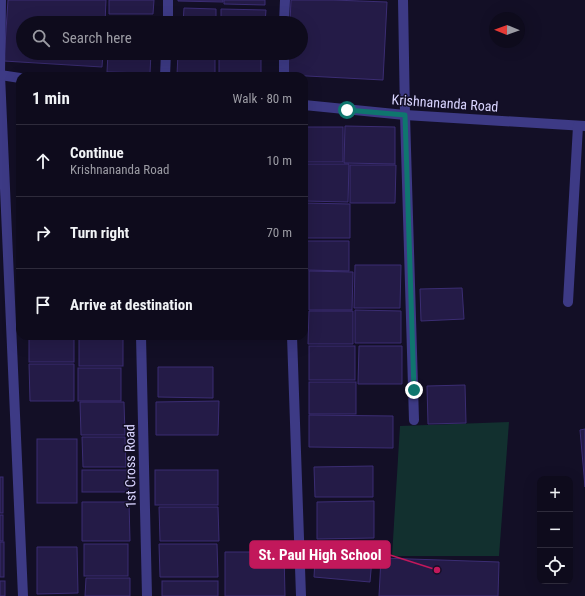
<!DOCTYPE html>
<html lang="en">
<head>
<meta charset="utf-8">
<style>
	body { margin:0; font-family:"Roboto Condensed",sans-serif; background:#1c1929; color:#f1f3f6 }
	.controls { position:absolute; right:12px; bottom:12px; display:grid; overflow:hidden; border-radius:8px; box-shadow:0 4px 16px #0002 }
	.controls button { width:36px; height:36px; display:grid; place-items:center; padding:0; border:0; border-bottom:1px solid #2e2b3b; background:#0e0b1c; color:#f1f3f6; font:20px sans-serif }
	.compass { position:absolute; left:489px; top:12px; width:36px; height:36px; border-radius:50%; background:#0e0b1c; box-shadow:0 4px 16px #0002; rotate:271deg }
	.stop { position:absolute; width:12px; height:12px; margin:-9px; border:3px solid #0f766e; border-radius:50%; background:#fff }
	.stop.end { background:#0f766e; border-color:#fff; box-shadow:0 1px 4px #0008 }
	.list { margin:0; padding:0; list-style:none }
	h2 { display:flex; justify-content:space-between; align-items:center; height:52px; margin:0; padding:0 16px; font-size:17px }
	h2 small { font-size:13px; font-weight:400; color:#9b9ba3 }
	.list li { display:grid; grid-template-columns:26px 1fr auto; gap:12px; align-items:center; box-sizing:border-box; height:72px; padding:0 16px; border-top:1px solid #2e2b3b }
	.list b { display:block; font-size:15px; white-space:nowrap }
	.list p { margin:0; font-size:13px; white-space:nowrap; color:#9b9ba3 }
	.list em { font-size:13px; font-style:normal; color:#9b9ba3 }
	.icon { flex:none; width:22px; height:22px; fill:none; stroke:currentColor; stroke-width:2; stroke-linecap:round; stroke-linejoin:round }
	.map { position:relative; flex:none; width:585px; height:596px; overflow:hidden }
	.search { position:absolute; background:#0e0b1c; box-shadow:0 4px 16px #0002; left:16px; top:16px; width:292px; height:44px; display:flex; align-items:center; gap:10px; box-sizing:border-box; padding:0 14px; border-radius:22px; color:#9b9ba3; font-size:15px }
	.panel { position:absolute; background:#0e0b1c; box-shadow:0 4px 16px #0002; left:16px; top:72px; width:292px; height:268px; border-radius:12px }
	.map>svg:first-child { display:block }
	.green { fill:#12302f }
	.building { fill:#241b47; stroke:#3b2d73 }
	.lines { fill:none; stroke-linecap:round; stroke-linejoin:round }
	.minor { stroke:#3d3a85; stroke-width:10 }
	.route { stroke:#0f766e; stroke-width:5 }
	.labels { text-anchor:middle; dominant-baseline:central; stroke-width:3; stroke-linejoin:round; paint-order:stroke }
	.street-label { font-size:14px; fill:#d9d4ff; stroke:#130f26 }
	.leader { fill:none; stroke:#c2185b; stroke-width:1.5 }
	.callout-dot { fill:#c2185b; stroke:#130f26; stroke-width:1.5 }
	.callout { fill:#c2185b; stroke:#c2185b; stroke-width:1.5 }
	.callout-label { font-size:15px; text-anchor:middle; font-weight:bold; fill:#fff }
</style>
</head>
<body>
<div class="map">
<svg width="585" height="596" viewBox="0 0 585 596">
	<rect width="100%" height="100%" fill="#130f26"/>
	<path class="green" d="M509 422 499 556H392L400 426Z"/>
	<g class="building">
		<path d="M8 0H106L105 23H23V53H103L102 67 4 61Z"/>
		<path d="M109 0H154L153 14H109Z"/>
		<path d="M178 0H223V2L178 1Z"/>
		<path d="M224 0H265V5L224 4Z"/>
		<path d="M291 0H333L387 2 383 80 288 75 289 53H301V23H290Z"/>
		<path d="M184 8 216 9V23H183Z"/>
		<path d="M221 9 266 10 265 23H221Z"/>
		<path d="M108 53H151L150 73 107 72Z"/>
		<path d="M178 53H215V76L177 75Z"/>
		<rect x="219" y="53" width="42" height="23"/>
		<path d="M345 126 395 127V164L344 163Z"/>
		<rect x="304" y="127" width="39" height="35"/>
		<path d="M304 164H349L348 202 304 201Z"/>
		<path d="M350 165H396L395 203H350Z"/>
		<path d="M304 203 350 204V238H304Z"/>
		<path d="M305 241H349V271L305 270Z"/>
		<path d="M355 265H401L400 308H354Z"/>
		<path d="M309 271 353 272 352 310H309Z"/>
		<path d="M462 288 464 319 421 321 420 289Z"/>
		<path d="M355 310 401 311V343H355Z"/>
		<path d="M309 311H353V344H308Z"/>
		<rect x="29" y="336" width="45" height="26"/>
		<rect x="79" y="336" width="44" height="30"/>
		<rect x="309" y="346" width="46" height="34"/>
		<path d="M359 346H402V384H358Z"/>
		<path d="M29 364H74V401H30Z"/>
		<path d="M158 367H213V398L158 397Z"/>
		<rect x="78" y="368" width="43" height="33"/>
		<rect x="309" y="382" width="47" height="32"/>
		<path d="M465 385 466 423 428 424 427 386Z"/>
		<path d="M219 401 218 435H156V402Z"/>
		<path d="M80 402H124L125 435H81Z"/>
		<path d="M309 415 393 416V448L309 447Z"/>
		<path d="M585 429V487L580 430Z"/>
		<path d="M82 437H125L126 467H83Z"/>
		<rect x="37" y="439" width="40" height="64"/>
		<path d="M373 466V497H315L314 467Z"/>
		<rect x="82" y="470" width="46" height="22"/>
		<rect x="155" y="470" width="63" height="35"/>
		<rect x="0" y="477" width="3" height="36"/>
		<path d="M374 501V538L317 539V502Z"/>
		<path d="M82 502H129L130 541H82Z"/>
		<path d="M159 507H218L219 541H160Z"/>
		<rect x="0" y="515" width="3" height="26"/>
		<rect x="0" y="542" width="4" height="35"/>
		<path d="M316 543 373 547 370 582 314 577Z"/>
		<rect x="84" y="544" width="44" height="32"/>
		<path d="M159 544H217L218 577H160Z"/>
		<path d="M37 547H77L78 593 37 594Z"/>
		<path d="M225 552H284L285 596H225Z"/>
		<path d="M381 558 499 562 498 596H379Z"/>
		<path d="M86 578H130V596H85Z"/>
		<rect x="0" y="581" width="5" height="15"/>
		<rect x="162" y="581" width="56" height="15"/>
	</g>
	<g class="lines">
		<g class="minor">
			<path d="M1 0 0 75 23 596"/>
			<path d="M403 0 405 115 414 420"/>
			<path d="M168 23V0"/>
			<path d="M284 23 285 0"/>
			<path d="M0 75 20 78"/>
			<path d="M165 76 166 53"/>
			<path d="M284 76V53"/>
			<path d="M304 105 405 115 585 126"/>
			<path d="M568 302 578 126"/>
			<path d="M141 336 147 596"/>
			<path d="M292 336 301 596"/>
		</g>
	</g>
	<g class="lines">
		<path class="route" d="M347 110 405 115 414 390"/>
	</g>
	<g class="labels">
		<g class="street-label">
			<text transform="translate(445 103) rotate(4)">Krishnananda Road</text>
			<text transform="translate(130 466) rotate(-91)">1st Cross Road</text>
		</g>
	</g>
	<path class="leader" d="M437 570L390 555"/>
	<circle class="callout-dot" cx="437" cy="570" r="4"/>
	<rect class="callout" x="250" y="541" width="140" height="27" rx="4"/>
	<g class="callout-label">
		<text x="320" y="560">St. Paul High School</text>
	</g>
</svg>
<div class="controls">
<button>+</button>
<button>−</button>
<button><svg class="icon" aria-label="locate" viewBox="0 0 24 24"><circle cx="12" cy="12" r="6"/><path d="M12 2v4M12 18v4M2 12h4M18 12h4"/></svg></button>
</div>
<svg class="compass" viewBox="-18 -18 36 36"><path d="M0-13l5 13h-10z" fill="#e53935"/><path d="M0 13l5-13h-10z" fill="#9b9ba3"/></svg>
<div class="stop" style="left:347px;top:110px"></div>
<div class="stop end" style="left:414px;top:390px"></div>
<div class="search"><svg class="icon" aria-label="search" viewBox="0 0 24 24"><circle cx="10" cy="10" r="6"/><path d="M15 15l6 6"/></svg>Search here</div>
<section class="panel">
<h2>1 min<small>Walk · 80 m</small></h2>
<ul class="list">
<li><svg class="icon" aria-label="ahead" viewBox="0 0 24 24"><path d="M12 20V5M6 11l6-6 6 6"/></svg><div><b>Continue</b><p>Krishnananda Road</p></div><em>10 m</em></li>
<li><svg class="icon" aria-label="right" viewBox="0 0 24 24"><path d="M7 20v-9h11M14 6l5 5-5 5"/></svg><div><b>Turn right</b></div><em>70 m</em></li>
<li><svg class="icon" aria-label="arrive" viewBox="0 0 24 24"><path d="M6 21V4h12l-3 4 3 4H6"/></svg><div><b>Arrive at destination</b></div></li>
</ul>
</section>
</div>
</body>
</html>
